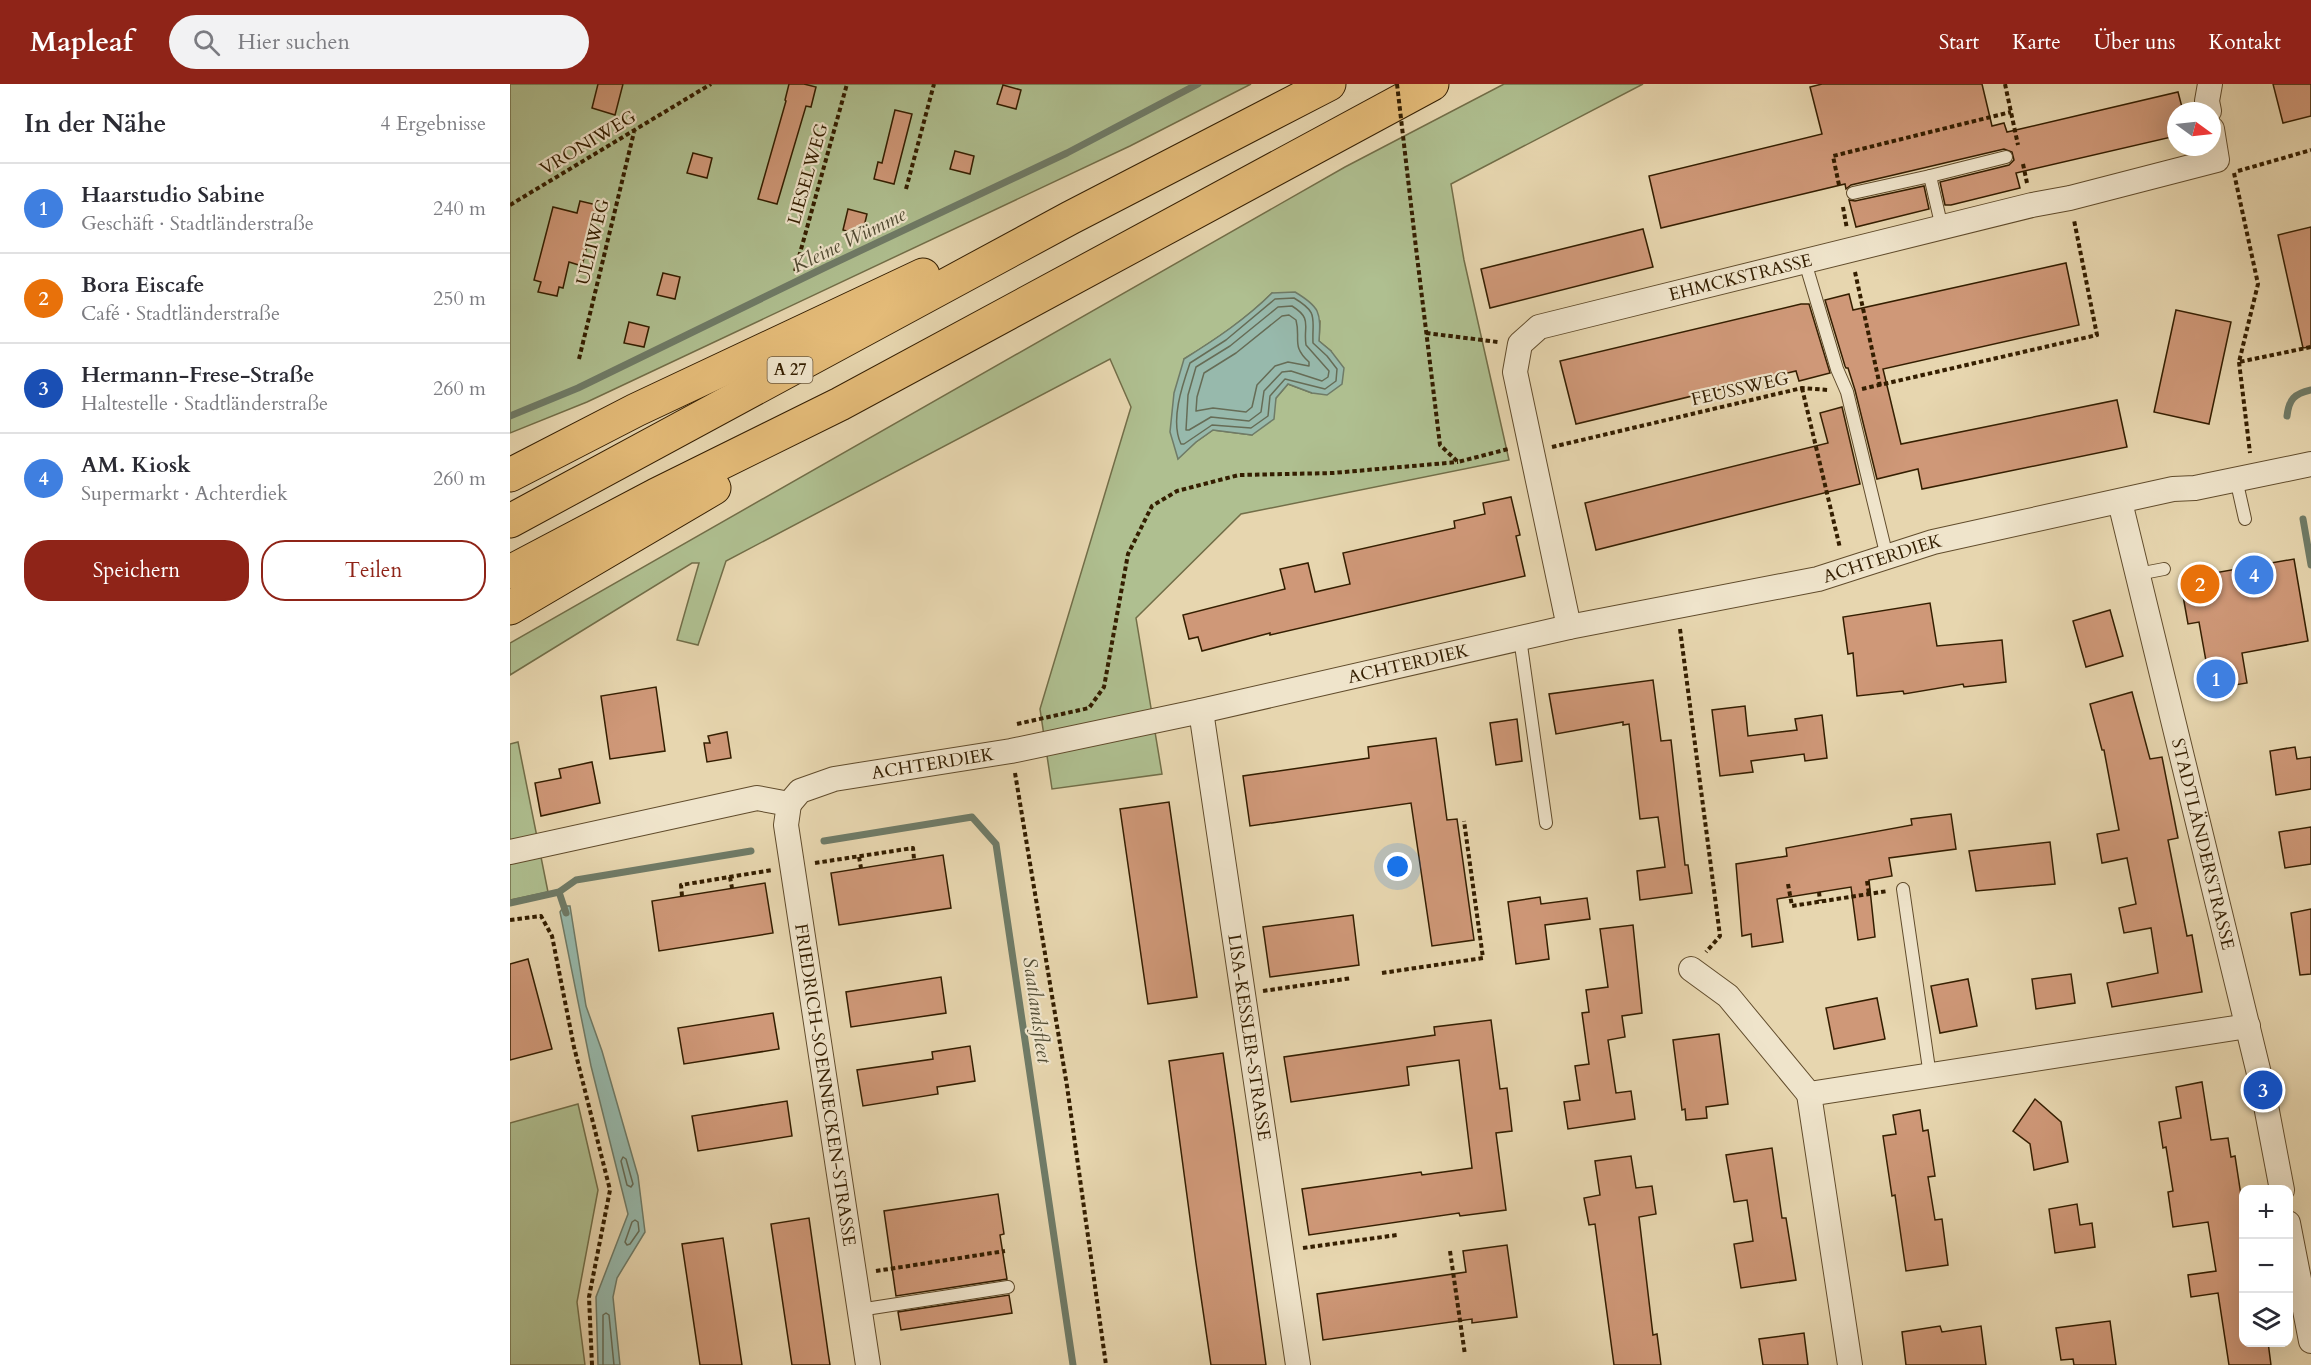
<!DOCTYPE html>
<html lang="de">
<head>
<meta charset="utf-8">
<style>
	body { margin:0; font-family:Cardo,serif; background:#f2f2f3; color:#2b2b33 }
	.controls { position:absolute; right:18px; bottom:18px; display:grid; overflow:hidden; border-radius:12px; box-shadow:0 6px 24px #0002 }
	.controls button { width:54px; height:54px; display:grid; place-items:center; padding:0; border:0; border-bottom:2px solid #e1e1e2; background:#fff; color:#2b2b33; font:30px sans-serif }
	.compass { position:absolute; left:1657px; top:18px; width:54px; height:54px; border-radius:50%; background:#fff; box-shadow:0 6px 24px #0002; rotate:105deg }
	.you { position:absolute; left:888px; top:783px; width:21px; height:21px; margin:-15px; border:4px solid #fff; border-radius:50%; background:#1a73e8; box-shadow:0 0 0 9px #1a73e833 }
	.badge { display:grid; place-items:center; width:39px; height:39px; border-radius:50%; background:#8f2418; color:#fff; font-size:20px; font-weight:700 }
	.pin { position:absolute; translate:-50% -50%; border:3px solid #fff; box-shadow:0 2px 6px #0006 }
	.list { margin:0; padding:0; list-style:none }
	h2 { display:flex; justify-content:space-between; align-items:center; height:78px; margin:0; padding:0 24px; font-size:26px }
	h2 small { font-size:20px; font-weight:400; color:#7c7c81 }
	.list li { display:grid; grid-template-columns:39px 1fr auto; gap:18px; align-items:center; box-sizing:border-box; height:90px; padding:0 24px; border-top:2px solid #e1e1e2 }
	.list b { display:block; font-size:22px; white-space:nowrap }
	.list p { margin:0; font-size:20px; white-space:nowrap; color:#7c7c81 }
	.list em { font-size:20px; font-style:normal; color:#7c7c81 }
	.actions { display:flex; gap:12px; padding:18px 24px }
	.actions a { flex:1; padding:14px 0; border:2px solid #8f2418; border-radius:24px; text-align:center; font-size:21px; color:#8f2418 }
	.actions .main { background:#8f2418; color:#fff }
	.icon { flex:none; width:33px; height:33px; fill:none; stroke:currentColor; stroke-width:2; stroke-linecap:round; stroke-linejoin:round }
	.map { position:relative; flex:none; width:1801px; height:1281px; overflow:hidden }
	header { display:flex; align-items:center; gap:36px; box-sizing:border-box; height:84px; padding:0 30px; background:#8f2418; color:#fff }
	header strong { font-size:28px }
	nav { display:flex; gap:33px; margin-inline-start:auto; font-size:21px }
	.search { width:420px; height:54px; background:#f2f2f3; display:flex; align-items:center; gap:15px; box-sizing:border-box; padding:0 21px; border-radius:33px; color:#7c7c81; font-size:22px }
	main { display:flex }
	aside { flex:1; background:#fff }
	.map>svg:first-child { display:block }
	.green { fill:#afbf90; stroke:#726e48; stroke-width:1.5; fill-rule:evenodd }
	.water { fill:#97b9ac; stroke:#6f7b67; stroke-width:1.5 }
	.lines { fill:none; stroke-linecap:round; stroke-linejoin:round }
	.shore { stroke:#666c56; stroke-width:1.5 }
	.stream { stroke:#6f7b67; stroke-width:7 }
	.building { fill:#cf9878; stroke:#341e00; stroke-width:1.5 }
	.lane-casing { stroke:#614c2c; stroke-width:14 }
	.street-casing { stroke:#614c2c; stroke-width:26 }
	.highway-casing { stroke:#341e00; stroke-width:35 }
	.path { stroke:#341e00; stroke-width:4; stroke-dasharray:4.5 3; stroke-linecap:butt }
	.lane { stroke:#efe4cb; stroke-width:12 }
	.street { stroke:#efe4cb; stroke-width:24 }
	.highway { stroke:#e4bb78; stroke-width:33 }
	.path-bridge { stroke:#341e00; stroke-width:4; stroke-dasharray:4.5 3; stroke-linecap:butt }
	.labels { text-anchor:middle; dominant-baseline:central; stroke-width:4.5; stroke-linejoin:round; paint-order:stroke }
	.shield { fill:#efe4cb; stroke:#6c593d; stroke-width:1.5 }
	.shield-label { font-size:16px; font-weight:bold; fill:#341e00 }
	.street-label { font-size:18px; fill:#341e00; stroke:#efe4cb }
	.water-label { font-size:20px; font-style:italic; fill:#524c34; stroke:#efe4cb }
</style>
</head>
<body>
<header>
<strong>Mapleaf</strong>
<div class="search"><svg class="icon" aria-label="search" viewBox="0 0 24 24"><circle cx="10" cy="10" r="6"/><path d="M15 15l6 6"/></svg>Hier suchen</div>
<nav><a>Start</a><a>Karte</a><a>Über uns</a><a>Kontakt</a></nav>
</header>
<main>
<aside>
<h2>In der Nähe<small>4 Ergebnisse</small></h2>
<ul class="list">
<li><span class="badge" style="background:#3f7fe0">1</span><div><b>Haarstudio Sabine</b><p>Geschäft · Stadtländerstraße</p></div><em>240 m</em></li>
<li><span class="badge" style="background:#e8710a">2</span><div><b>Bora Eiscafe</b><p>Café · Stadtländerstraße</p></div><em>250 m</em></li>
<li><span class="badge" style="background:#1a4fb4">3</span><div><b>Hermann-Frese-Straße</b><p>Haltestelle · Stadtländerstraße</p></div><em>260 m</em></li>
<li><span class="badge" style="background:#3f7fe0">4</span><div><b>AM. Kiosk</b><p>Supermarkt · Achterdiek</p></div><em>260 m</em></li>
</ul>
<div class="actions"><a class="main">Speichern</a><a>Teilen</a></div>
</aside>
<div class="map">
<svg width="1801" height="1281" viewBox="0 0 1801 1281">
	<rect width="100%" height="100%" fill="#e7d6af"/>
	<filter id="stains"><feTurbulence type="fractalNoise" baseFrequency=".00333" numOctaves="4"/><feColorMatrix values="0 0 0 0 .2 0 0 0 0 .09 0 0 0 0 .02 0 0 0 .5 -.17"/></filter>
	<radialGradient id="worn" r=".72"><stop offset=".6" stop-color="#630" stop-opacity="0"/><stop offset="1" stop-color="#630" stop-opacity=".3"/></radialGradient>
	<g class="green">
		<path d="M0 0H741L620 62 77 318 0 349Z"/>
		<path d="M994 0H1133L941 100 954 176 999 376 731 430 626 534 652 690 542 705 530 625 621 323 600 275 216 477 188 561 167 556 189 479H182L0 591V559L835 83ZM762 209 810 237 809 257 821 267 802 309 778 300 766 314 742 351 703 346 686 358 668 374 674 275C706 255 736 235 762 209Z"/>
		<path d="M8 658 38 808 0 816V660Z"/>
		<path d="M68 1020 88 1106 67 1218 75 1281H0V1039Z"/>
	</g>
	<g class="water">
		<path d="M785 208C810 223 811 228 809 257L821 267 834 284 832 300 817 311 802 309 778 300 766 314 764 335 742 351 703 346 686 358 668 375 660 348 664 309 674 275C706 255 736 235 762 209Z"/>
		<path d="M54 822H60L76 922 92 967 128 1092 135 1148 107 1194 103 1213 110 1281H88L86 1213 118 1130 81 982 50 828Z"/>
	</g>
	<g class="lines">
		<g class="shore">
			<path d="M784 214C809 229 802 233 803 259L817 272 827 285 826 297 815 305 775 295 760 312 758 332 741 344 702 341 674 360H671C660 337 672 302 680 279L716 256 765 215Z"/>
			<path d="M782 222C803 235 793 242 796 261L819 287 818 293 812 297 781 287 772 288 754 307 751 328 739 337 701 333 679 346H676L678 311 686 283 720 262 768 223Z"/>
			<path d="M779 231 786 236C791 255 781 262 799 278V282L778 278 765 282 747 301 742 323 736 328 703 324 686 327 687 313 694 289 726 269 772 232Z"/>
			<path d="M113 1073 116 1075 123 1100 121 1103 117 1101 111 1077Z"/>
			<path d="M125 1136 128 1138 129 1147 120 1160 117 1161 115 1158 122 1138Z"/>
			<path d="M93 1281V1231L96 1229 99 1231 104 1281"/>
		</g>
		<g class="stream">
			<path d="M0 332 68 304 318 182 557 69 688 0"/>
			<path d="M1777 332C1779 315 1784 310 1801 306"/>
			<path d="M1793 435 1801 481"/>
			<path d="M314 757 462 733 486 760 563 1281"/>
			<path d="M49 808 56 829"/>
			<path d="M0 819 49 808 66 796 241 767"/>
		</g>
	</g>
	<g class="building">
		<path d="M88 0H113L105 31 82 24Z"/>
		<path d="M279 0H294L306 3 301 23 296 22 267 120 248 115 276 17 275 16Z"/>
		<path d="M1312 0H1472L1482 42 1494 39 1497 48 1668 8 1673 27H1666V52L1506 89 1510 104 1441 121H1435L1430 98 1499 81 1504 76 1502 68 1494 65 1341 101 1336 105 1335 100 1151 144 1139 92 1312 50 1300 3Z"/>
		<path d="M1763 0H1801V32L1773 39Z"/>
		<path d="M493 1 511 6 506 25 487 20Z"/>
		<path d="M385 26 402 30 384 100 364 95 368 78 372 79Z"/>
		<path d="M445 67 464 72 460 90 440 85Z"/>
		<path d="M183 69 202 74 197 94 177 89Z"/>
		<path d="M1414 102 1419 125 1346 143 1339 116 1345 117Z"/>
		<path d="M70 117 87 121 72 182 59 178 53 204 49 203 47 212 28 208 31 198 24 196 43 123 67 129Z"/>
		<path d="M338 125 357 130 352 151 333 146Z"/>
		<path d="M1801 143V263L1793 264 1768 151Z"/>
		<path d="M1133 145 1143 183 980 224 971 185Z"/>
		<path d="M1556 179 1569 241 1373 285 1391 360 1607 316 1617 363 1412 405 1408 385 1367 395 1345 306 1338 284H1336L1335 282 1315 216 1339 210 1343 226Z"/>
		<path d="M153 189 170 193 165 215 147 211Z"/>
		<path d="M1291 220H1299L1320 289 1289 297 1286 287 1066 340 1050 277Z"/>
		<path d="M1666 226 1721 238 1699 340 1644 328Z"/>
		<path d="M119 238 139 243 134 263 114 259Z"/>
		<path d="M1332 323 1350 400 1086 466 1075 419 1318 359 1310 329Z"/>
		<path d="M1001 413 1010 451 1006 452 1015 492 760 551V549L692 567 688 553 679 555 673 531 775 505 770 485 798 479 805 508 840 500 833 469 945 444 944 437 975 430 973 419Z"/>
		<path d="M1784 475 1798 557 1732 569 1737 599 1701 605 1689 538 1678 540 1670 495Z"/>
		<path d="M1420 519 1427 562 1492 556 1496 598 1454 603 1453 600 1394 610 1393 607 1347 612 1343 569 1338 570 1333 533Z"/>
		<path d="M1600 526 1613 572 1576 583 1563 537Z"/>
		<path d="M1143 596 1151 657 1161 656 1175 781H1178L1182 809 1130 816 1127 787 1155 783 1148 733 1130 735 1119 640 1113 641V638L1046 650 1039 610Z"/>
		<path d="M146 603 155 667 100 675 91 612Z"/>
		<path d="M1622 608 1640 675 1652 673 1668 754 1658 756 1677 852 1682 851 1692 908 1602 923 1597 899 1648 889 1641 844 1614 849 1609 824 1626 820 1617 774 1592 779 1587 750 1609 746 1594 666H1592L1580 620Z"/>
		<path d="M1235 622 1238 652 1287 646 1285 635 1312 631 1317 674 1295 677 1294 670 1241 677 1243 688 1210 692 1202 626Z"/>
		<path d="M1007 635 1012 677 986 681 980 639Z"/>
		<path d="M217 648 221 674 197 678 194 659H200L198 652Z"/>
		<path d="M926 654 937 736 947 735 964 856 922 862 901 719 740 742 733 692 859 674 858 663Z"/>
		<path d="M1785 663 1787 675 1801 673V705L1766 711 1760 667Z"/>
		<path d="M82 678 90 719 31 732 25 699 51 694 49 685Z"/>
		<path d="M659 718 687 913 638 920 610 725Z"/>
		<path d="M1441 730 1446 765 1379 774 1382 792 1359 796 1365 853 1348 856 1341 803 1267 815 1273 858 1242 863 1241 850 1232 852 1226 780 1277 772 1276 764 1402 741 1401 735Z"/>
		<path d="M1801 743V780L1775 784 1769 748Z"/>
		<path d="M1540 758 1545 800 1466 807 1459 767Z"/>
		<path d="M433 771 441 824 329 841 321 789Z"/>
		<path d="M255 799 263 849 149 867 142 817Z"/>
		<path d="M1030 813 1031 820 1077 814 1080 835 1035 841 1039 875 1006 880 998 818Z"/>
		<path d="M1801 825V890L1790 891 1781 829Z"/>
		<path d="M843 831 849 881 760 893 753 843Z"/>
		<path d="M1123 841 1132 929 1112 932 1115 953 1098 956 1106 1009 1121 1007 1125 1035 1058 1045 1054 1018 1070 1016 1065 982 1079 980 1072 929 1079 928 1076 906 1098 903 1090 845Z"/>
		<path d="M18 875 42 965 0 976V880Z"/>
		<path d="M1561 890 1565 919 1526 925 1522 895Z"/>
		<path d="M431 893 436 929 341 943 336 908Z"/>
		<path d="M1458 895 1467 942 1430 949 1421 902Z"/>
		<path d="M1367 914 1375 955 1324 965 1316 924Z"/>
		<path d="M263 929 269 965 174 980 168 944Z"/>
		<path d="M981 936 990 1005 997 1004 1002 1047 986 1049 996 1126 950 1132 949 1129 799 1151 792 1105 911 1088 912 1091 962 1084 949 976 897 983 899 1001 781 1018 774 973 925 951 924 943Z"/>
		<path d="M1209 950 1218 1020 1196 1023 1197 1034 1176 1036 1175 1025 1172 1026 1163 956Z"/>
		<path d="M460 962 465 997 427 1003 428 1010 353 1022 347 986 423 975 422 968Z"/>
		<path d="M713 969 725 1052 756 1281H701L686 1179 659 977Z"/>
		<path d="M1692 998 1701 1056 1718 1054 1721 1073 1725 1072 1734 1131V1258H1758L1761 1281H1719L1708 1209 1681 1213 1678 1191 1706 1187 1698 1138 1663 1143 1658 1108 1663 1107 1656 1063 1653 1064 1649 1038 1671 1034 1666 1003Z"/>
		<path d="M1525 1015 1551 1038 1558 1078 1524 1086 1520 1060 1503 1047Z"/>
		<path d="M277 1017 282 1052 188 1067 182 1032Z"/>
		<path d="M1410 1026 1413 1047 1418 1046 1425 1092 1418 1093 1425 1136 1432 1135 1438 1181 1396 1187 1385 1111 1382 1112 1373 1052 1386 1050 1383 1031Z"/>
		<path d="M1262 1064 1272 1134H1276L1286 1196 1231 1204 1224 1160 1243 1157 1237 1116 1224 1118 1216 1071Z"/>
		<path d="M1121 1072 1126 1104 1142 1102 1146 1130 1129 1133 1143 1251 1147 1250 1151 1281H1104L1085 1140 1079 1141 1074 1114 1090 1111 1085 1077Z"/>
		<path d="M488 1110 494 1150 490 1151 497 1195 386 1212 374 1127Z"/>
		<path d="M1567 1120 1570 1141 1582 1139 1585 1163 1545 1169 1539 1125Z"/>
		<path d="M299 1134 318 1268 320 1281H282L261 1140Z"/>
		<path d="M213 1154 232 1281H190L172 1160Z"/>
		<path d="M997 1161 1007 1233 962 1239V1235L813 1256 807 1210 956 1188 953 1167Z"/>
		<path d="M499 1211 502 1229 391 1246 388 1228Z"/>
		<path d="M1600 1237 1606 1281H1564L1563 1275 1551 1276 1546 1244Z"/>
		<path d="M1430 1242 1432 1248 1471 1242 1476 1281H1396L1392 1248Z"/>
		<path d="M1294 1249 1298 1281H1253L1249 1255Z"/>
	</g>
	<g class="lines">
		<g class="lane-casing">
			<g id="lane">
				<path d="M1420 92 1496 73"/>
				<path d="M1343 109 1420 92 1432 144"/>
				<path d="M1295 178 1327 285 1337 308 1377 473"/>
				<path d="M1726 395 1735 435"/>
				<path d="M1628 490 1654 485"/>
				<path d="M1010 554 1036 739"/>
				<path d="M1393 805 1420 992"/>
				<path d="M349 1226 498 1203"/>
			</g>
		</g>
		<g class="street-casing">
			<g id="street">
				<path d="M1699 27 1697 17 1700 0"/>
				<path id="s1" d="M1610 418 1753 1006 1772 1106"/>
				<path id="s2" d="M1059 543 1005 288 1010 260 1029 243 1522 121 1560 114 1707 76 1702 45"/>
				<path id="s3" d="M691 627 788 1281"/>
				<path id="s4" d="M279 720 290 707 324 695 501 667 691 627 1059 543 1308 495 1423 458 1663 405 1685 404 1801 380"/>
				<path id="s5" d="M279 720 276 741 358 1281"/>
				<path d="M0 768 247 714 279 720"/>
				<path d="M1181 885 1218 912 1299 1010"/>
				<path d="M1778 1139 1801 1257"/>
				<path d="M1340 1281 1299 1010 1738 942"/>
			</g>
		</g>
		<g class="highway-casing">
			<g id="highway">
				<path d="M0 391 126 326 413 191"/>
				<path d="M0 437 560 134 819 0"/>
				<path d="M0 488 146 411 330 320 922 0"/>
				<path d="M0 524 204 404"/>
			</g>
		</g>
		<g class="path">
			<path d="M1495 0 1508 61"/>
			<path d="M1513 80 1517 99"/>
			<path d="M1728 87 1801 66"/>
			<path d="M1724 89 1748 200 1729 278 1801 263"/>
			<path d="M1329 101 1323 72 1501 28"/>
			<path d="M396 105 424 0"/>
			<path d="M0 121 201 0"/>
			<path d="M1333 123 1337 145"/>
			<path d="M906 164 930 361 948 378 998 365"/>
			<path d="M285 187 337 0"/>
			<path d="M1345 188 1370 302"/>
			<path d="M916 249 988 258"/>
			<path d="M69 275 124 48"/>
			<path d="M1729 278 1740 369"/>
			<path d="M1292 304 1330 464"/>
			<path d="M1352 305 1587 251 1564 136"/>
			<path d="M1042 363 1292 304 1318 306"/>
			<path d="M1170 545 1210 852 1196 868"/>
			<path d="M507 640 579 624 594 603 618 470 642 422 667 407 729 391 823 389 948 378"/>
			<path d="M505 689 557 1002 596 1281"/>
			<path d="M349 773 351 784"/>
			<path d="M305 779 403 764 404 775"/>
			<path d="M220 793 222 804"/>
			<path d="M1357 797 1359 810"/>
			<path d="M1278 800 1282 822 1378 807"/>
			<path d="M1309 808 1310 817"/>
			<path d="M172 812 171 801 262 786"/>
			<path d="M0 836 31 832 42 852 64 963 100 1106 79 1213 82 1281"/>
			<path d="M872 889 973 874 954 737"/>
			<path d="M753 907 842 894"/>
			<path d="M793 1164 887 1151"/>
			<path d="M940 1167 955 1271"/>
			<path d="M366 1187 495 1167"/>
		</g>
		<use href="#lane" class="lane"/>
		<use href="#street" class="street"/>
		<use href="#highway" class="highway"/>
		<path class="path-bridge" d="M887 0 906 164"/>
	</g>
	<g class="labels">
		<rect class="shield" x="257.5" y="273" width="45" height="26" rx="4.5"/>
		<g class="shield-label">
			<text x="280" y="286">A 27</text>
		</g>
		<g class="street-label">
			<text transform="translate(78 59) rotate(-31)">VRONIWEG</text>
			<text transform="translate(298 90) rotate(-74)">LIESELWEG</text>
			<text transform="translate(83 158) rotate(-76)">ULLIWEG</text>
			<text stroke="none"><textPath href="#s2" startOffset="522">EHMCKSTRASSE</textPath></text>
			<text transform="translate(1230 305) rotate(-13)">FEUSSWEG</text>
			<text stroke="none"><textPath href="#s4" startOffset="1125">ACHTERDIEK</textPath></text>
			<text stroke="none"><textPath href="#s4" startOffset="639">ACHTERDIEK</textPath></text>
			<text stroke="none"><textPath href="#s4" startOffset="153">ACHTERDIEK</textPath></text>
			<text stroke="none"><textPath href="#s1" startOffset="352">STADTLÄNDERSTRASSE</textPath></text>
			<text stroke="none"><textPath href="#s3" startOffset="330">LISA-KESSLER-STRASSE</textPath></text>
			<text stroke="none"><textPath href="#s5" startOffset="284">FRIEDRICH-SOENNECKEN-STRASSE</textPath></text>
		</g>
		<g class="water-label">
			<text transform="translate(339 156) rotate(-26)">Kleine Wümme</text>
			<text transform="translate(527 926) rotate(82)">Saatlandsfleet</text>
		</g>
	</g>
	<rect width="100%" height="100%" filter="url(#stains)"/>
	<rect width="100%" height="100%" fill="url(#worn)"/>
</svg>
<div class="controls">
<button>+</button>
<button>−</button>
<button><svg class="icon" aria-label="layers" viewBox="0 0 24 24"><path d="M12 4l9 5-9 5-9-5zM3 14l9 5 9-5"/></svg></button>
</div>
<svg class="compass" viewBox="-18 -18 36 36"><path d="M0-13l5 13h-10z" fill="#e53935"/><path d="M0 13l5-13h-10z" fill="#7c7c81"/></svg>
<div class="you"></div>
<div class="pin badge" style="left:1706px;top:595px;background:#3f7fe0">1</div>
<div class="pin badge" style="left:1690px;top:500px;background:#e8710a">2</div>
<div class="pin badge" style="left:1753px;top:1006px;background:#1a4fb4">3</div>
<div class="pin badge" style="left:1744px;top:491px;background:#3f7fe0">4</div>
</div>
</main>
</body>
</html>
